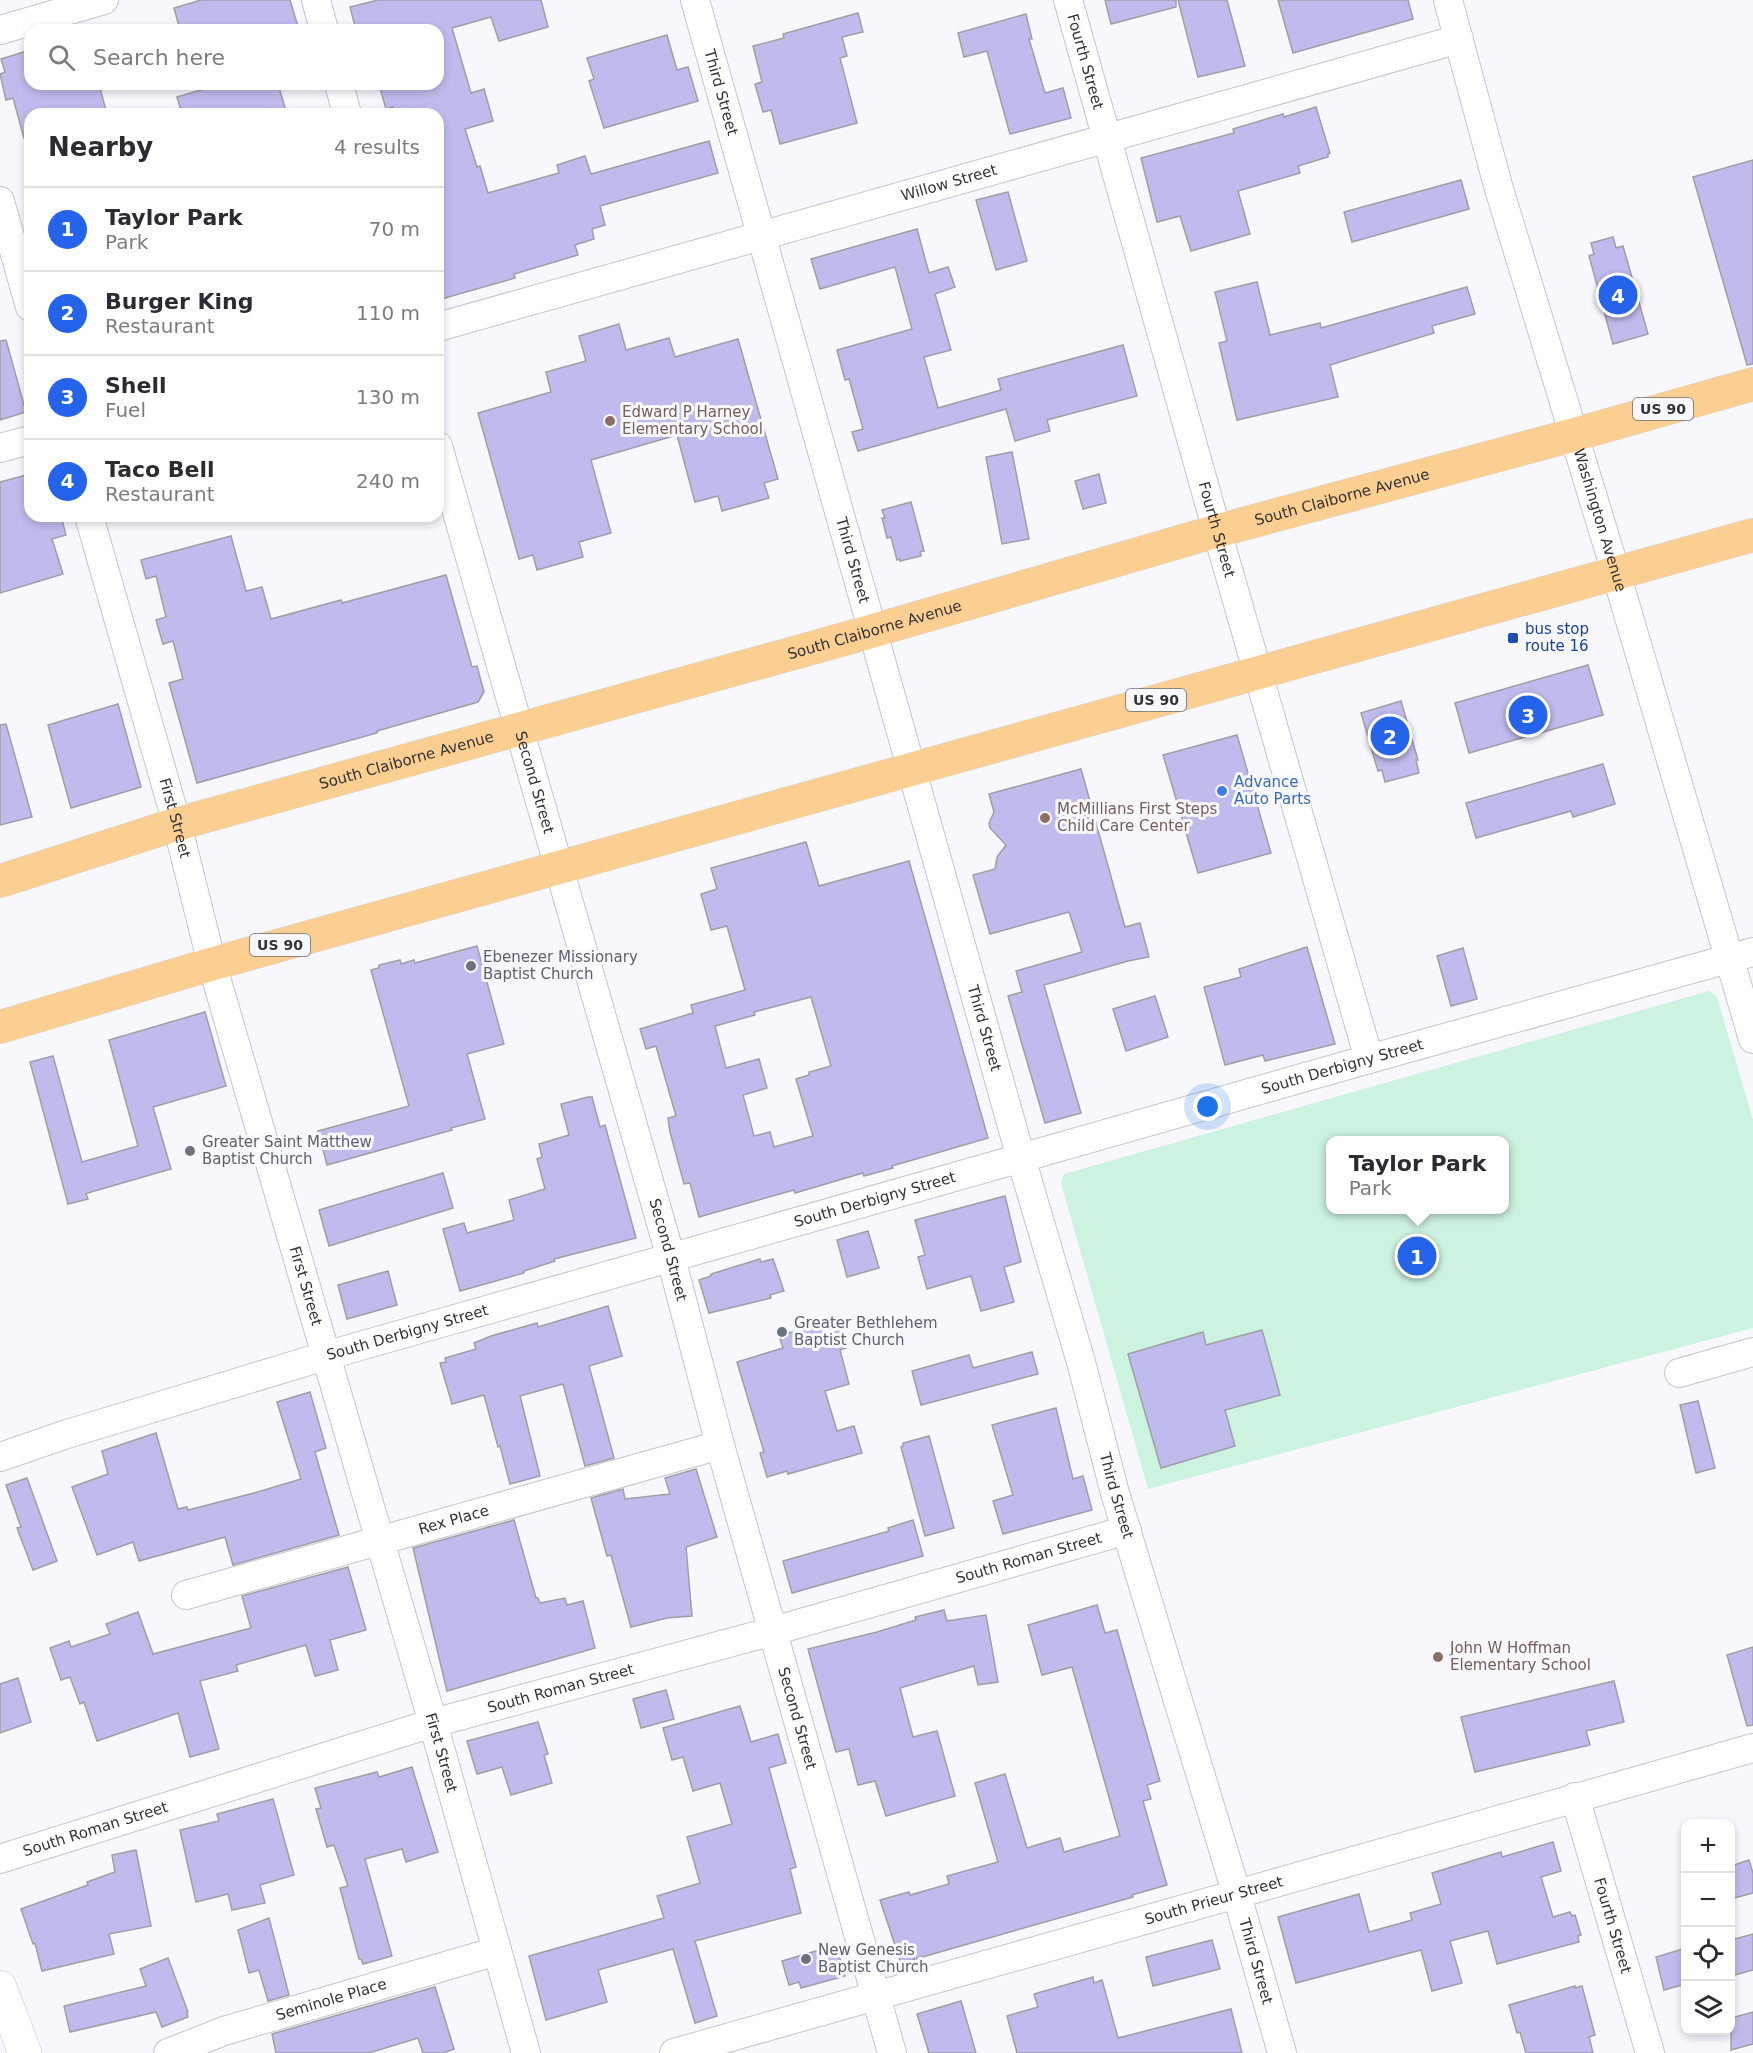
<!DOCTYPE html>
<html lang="en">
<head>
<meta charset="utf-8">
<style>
	body { margin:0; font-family:"DejaVu Sans",sans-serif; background:#f7f7f7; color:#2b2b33 }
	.controls { position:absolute; right:18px; bottom:18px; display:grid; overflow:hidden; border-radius:12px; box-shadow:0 3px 9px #0003 }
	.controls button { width:54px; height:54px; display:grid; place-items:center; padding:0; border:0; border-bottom:2px solid #e1e1e2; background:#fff; color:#2b2b33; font:30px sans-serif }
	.you { position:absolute; left:1208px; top:1107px; width:21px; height:21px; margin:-15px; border:4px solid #fff; border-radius:50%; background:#1a73e8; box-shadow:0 0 0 9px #1a73e833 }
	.badge { display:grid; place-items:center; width:39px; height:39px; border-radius:50%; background:#2563eb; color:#fff; font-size:20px; font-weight:700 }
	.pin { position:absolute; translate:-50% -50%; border:3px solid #fff; box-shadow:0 2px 6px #0006 }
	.popup { position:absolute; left:1326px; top:1136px; width:183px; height:78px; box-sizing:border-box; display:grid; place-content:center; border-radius:12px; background:#fff; filter:drop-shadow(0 2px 4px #0005); font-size:20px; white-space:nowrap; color:#7c7c81 }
	.popup b { font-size:22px; color:#2b2b33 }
	.popup::after { content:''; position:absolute; left:50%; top:100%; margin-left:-12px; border:12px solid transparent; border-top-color:#fff }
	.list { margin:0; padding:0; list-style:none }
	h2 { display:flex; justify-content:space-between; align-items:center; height:78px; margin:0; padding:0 24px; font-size:26px }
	h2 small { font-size:20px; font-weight:400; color:#7c7c81 }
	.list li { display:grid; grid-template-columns:39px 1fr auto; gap:18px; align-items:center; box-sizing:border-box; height:84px; padding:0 24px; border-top:2px solid #e1e1e2 }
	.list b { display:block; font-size:22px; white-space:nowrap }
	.list p { margin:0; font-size:20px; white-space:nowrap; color:#7c7c81 }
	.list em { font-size:20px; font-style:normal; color:#7c7c81 }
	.icon { flex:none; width:33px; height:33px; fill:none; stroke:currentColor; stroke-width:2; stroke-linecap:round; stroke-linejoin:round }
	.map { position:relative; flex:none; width:1753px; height:2053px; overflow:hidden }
	.search { position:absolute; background:#fff; box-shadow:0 3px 9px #0003; left:24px; top:24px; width:420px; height:66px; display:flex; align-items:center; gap:15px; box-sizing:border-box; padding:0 21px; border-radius:18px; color:#7c7c81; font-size:22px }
	.panel { position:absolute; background:#fff; box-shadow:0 3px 9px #0003; left:24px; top:108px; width:420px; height:414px; border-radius:18px }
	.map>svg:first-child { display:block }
	.green { fill:#ccf2e0; fill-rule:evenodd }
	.building { fill:#bfbced; stroke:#9e9ea4; stroke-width:1.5; fill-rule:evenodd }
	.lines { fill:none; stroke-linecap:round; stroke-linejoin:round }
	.street-casing { stroke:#c5c4cb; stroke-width:30 }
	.secondary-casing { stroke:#c5c4cb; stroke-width:34 }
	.primary-casing { stroke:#d6d6d7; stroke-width:34 }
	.street { stroke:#fff; stroke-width:28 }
	.secondary { stroke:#fff; stroke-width:33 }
	.primary { stroke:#fbce92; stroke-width:33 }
	.education-dot { fill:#8d6e63; stroke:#f8f7fe; stroke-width:2 }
	.transit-dot { fill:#1a4fb4; stroke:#f8f7fe; stroke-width:2 }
	.shop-dot { fill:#3f7fe0; stroke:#f8f7fe; stroke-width:2 }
	.worship-dot { fill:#6b7280; stroke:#f8f7fe; stroke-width:2 }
	.labels { text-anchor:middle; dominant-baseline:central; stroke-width:6; stroke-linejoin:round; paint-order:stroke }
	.shield { fill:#f8f7fe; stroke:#6e6d71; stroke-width:1.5 }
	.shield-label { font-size:14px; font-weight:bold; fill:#333235 }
	.street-label { font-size:15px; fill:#333235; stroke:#f8f7fe }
	.education-label { font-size:15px; fill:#785e54; stroke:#f8f7fe; text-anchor:start }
	.transit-label { font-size:15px; fill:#164399; stroke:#f8f7fe; text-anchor:start }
	.shop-label { font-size:15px; fill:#366cbe; stroke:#f8f7fe; text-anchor:start }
	.worship-label { font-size:15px; fill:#5b616d; stroke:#f8f7fe; text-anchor:start }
</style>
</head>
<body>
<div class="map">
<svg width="1753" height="2053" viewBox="0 0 1753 2053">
	<rect width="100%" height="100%" fill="#f8f7fe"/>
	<path class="green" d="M1709 991 1717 997 1753 1120V1328L1148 1489 1061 1183 1064 1174ZM1330 1140H1504V1210H1330Z"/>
	<g class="building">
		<path d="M201 0H290L299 30H180L174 8Z"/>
		<path d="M378 0H541L548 27 499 41 491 17 452 28 471 93 484 89 493 121 465 129 477 167 480 166 488 193 559 173 557 165 585 156 591 174 709 141 718 173 600 206 605 225 592 229 594 239 575 245 578 255 514 274 515 278 438 300V114H395L393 107 386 109 379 84H438V30H356L350 7Z"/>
		<path d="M1105 0H1176V7L1111 24Z"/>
		<path d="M1178 0H1227L1245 66 1198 77Z"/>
		<path d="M1278 0H1408L1413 19 1293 53Z"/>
		<path d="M858 13 863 32 842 37 847 56 840 58 857 123 780 144 771 110 763 112 755 84 762 82 753 46 784 38 783 34Z"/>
		<path d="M1026 14 1032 39H1029L1045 93 1063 88 1071 118 1010 134 987 51 964 57 958 33Z"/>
		<path d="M667 35 677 70 688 67 698 101 604 128 589 81 594 79 587 58Z"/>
		<path d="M30 50V84H99L107 114H30V137L24 138 13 98 6 100 0 74 5 72 1 59Z"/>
		<path d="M221 84H278L287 114H182L177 97Z"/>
		<path d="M1316 107 1330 153 1328 154V157L1298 166 1300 173 1238 191 1250 234 1191 251 1180 216 1157 222 1141 158 1234 133 1233 129 1283 114 1284 117Z"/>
		<path d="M1753 160V364L1747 365 1693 177Z"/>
		<path d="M1461 180 1469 209 1352 242 1344 212Z"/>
		<path d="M1008 192 1027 261 996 270 976 200Z"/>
		<path d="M917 229 929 273 948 267 955 287 935 294 951 350 924 357 938 408 1001 390 998 379 1123 345 1137 396 1047 420 1050 431 1015 441 1006 409 858 451 852 432 863 429 849 379 845 380 837 350 912 329 895 267 820 289 811 259Z"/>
		<path d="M1613 237 1616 248 1623 246 1648 334 1613 344 1589 256 1594 254 1591 243Z"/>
		<path d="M1257 282 1270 335 1320 323 1321 328 1467 287 1475 314 1432 326 1434 333 1330 365 1338 397 1237 420 1219 343 1227 341 1215 292Z"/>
		<path d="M619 324 626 350 669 338 675 357 738 339 778 479 764 483 769 498 722 511 718 496 695 502 677 435 591 460 611 533 579 542 583 557 537 570 533 555 519 559 478 413 551 392 546 372 586 361 579 336Z"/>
		<path d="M6 340 26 412 0 420V341Z"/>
		<path d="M1012 452 1029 539 1002 544 986 457Z"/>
		<path d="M30 474V516H61L66 535 52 539 63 574 0 593V482Z"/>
		<path d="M1099 474 1106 503 1083 509 1075 481Z"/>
		<path d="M911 502 924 551 920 552 921 556 900 561V559L897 560 891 537 887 538 882 518H885L882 510Z"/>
		<path d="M231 536 246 591 262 587 271 619 341 600 342 603 446 575 472 667 477 666 484 692 478 702 377 731V733L197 783 169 683 183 679 173 641 163 644 156 620 166 617 156 576 146 579 141 560Z"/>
		<path d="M1588 665 1603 715 1469 753 1455 703Z"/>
		<path d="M1401 701 1418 760H1416L1419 773 1385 782 1382 770 1378 771 1361 713Z"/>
		<path d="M118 704 141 787 71 808 48 725Z"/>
		<path d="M6 724 32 817 0 825V725Z"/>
		<path d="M1237 735 1271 853 1198 873 1163 755Z"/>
		<path d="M1603 764 1615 804 1573 817 1571 811 1476 838 1466 803Z"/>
		<path d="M1081 769 1125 927 1140 923 1149 957 1128 961 1044 985 1081 1113 1045 1123 1008 996 1022 992 1016 971 1082 952 1069 912 990 934 973 875 995 869 997 857 1006 845 990 828 989 823 994 812 989 794Z"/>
		<path d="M806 842 819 886 909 861 988 1138 892 1166 893 1168 864 1176 863 1173 795 1193 794 1190 699 1217 690 1183 684 1184 670 1132 668 1118 676 1116 656 1046 646 1049 640 1029 693 1013 691 1005 745 990 727 926 711 930 701 894 717 889 711 868ZM811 997 831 1066 809 1072V1075L796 1079 813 1136 774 1147 770 1132 754 1136 743 1095 767 1088 759 1059 726 1068 715 1026 755 1015 754 1012Z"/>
		<path d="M477 946 504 1044 467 1054 485 1119 451 1128 452 1130 327 1165 318 1131 409 1106 371 970 379 968V965L400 960 401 964 414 960 415 963Z"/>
		<path d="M1307 947 1335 1044 1265 1061 1263 1055 1225 1065 1204 987 1241 977 1239 969Z"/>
		<path d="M1463 948 1477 999 1451 1006 1437 956Z"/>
		<path d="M1155 996 1168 1037 1126 1051 1113 1009Z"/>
		<path d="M205 1012 226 1086 153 1107 171 1169 91 1192 86 1194 88 1199 68 1204 30 1062 53 1056 82 1162 138 1146 109 1040Z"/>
		<path d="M588 1097H592L600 1127 605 1125 636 1238 554 1259 555 1261 524 1271V1273L460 1291 443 1229 464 1223 467 1233 514 1220 509 1200 545 1189 537 1159 542 1157 539 1144 569 1135 561 1104Z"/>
		<path d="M443 1173 453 1208 329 1246 319 1210Z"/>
		<path d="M1005 1196 1021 1262 1004 1267 1014 1302 981 1311 971 1276 927 1289 918 1257 925 1255 915 1220Z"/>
		<path d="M868 1231 879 1268 847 1277 837 1240Z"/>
		<path d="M760 1259 761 1262 773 1259 784 1291 770 1295 771 1298 709 1313 699 1280 711 1276V1274Z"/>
		<path d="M388 1271 397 1305 347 1319 338 1285Z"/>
		<path d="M608 1306 622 1356 589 1366 614 1458 585 1466 563 1384 520 1396 540 1476 510 1484 500 1446 498 1447 484 1395 452 1404 440 1363 446 1362 445 1358 476 1349 474 1343 491 1336 537 1323 538 1327Z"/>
		<path d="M837 1318 846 1348 840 1350 849 1384 825 1391 837 1431 854 1426 862 1453 788 1474 787 1471 767 1477 760 1453 764 1452 737 1362 783 1348 779 1336Z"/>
		<path d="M1262 1330 1280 1395 1225 1410 1235 1446 1161 1468 1128 1354 1203 1332 1206 1345Z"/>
		<path d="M1032 1352 1038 1374 921 1405 912 1371 969 1355 973 1368Z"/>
		<path d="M310 1392 326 1448 315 1452 339 1535 233 1565 225 1537 139 1561 133 1542 97 1555 72 1487 108 1474 102 1451 156 1433 178 1509 187 1507 188 1510 254 1493 301 1479 277 1402Z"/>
		<path d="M1698 1401 1715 1468 1696 1473 1680 1405Z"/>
		<path d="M1056 1408 1073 1479 1083 1476 1092 1510 1003 1534 993 1501 1013 1495 992 1425Z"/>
		<path d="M929 1436 954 1528 925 1536 901 1447 903 1446V1443Z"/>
		<path d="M696 1469 717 1537 686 1547 692 1616 667 1618 631 1627 611 1555 607 1556 591 1498 623 1489 625 1499 670 1494 665 1478Z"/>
		<path d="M27 1478 57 1561 33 1570 17 1528 21 1527 6 1485Z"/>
		<path d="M514 1520 536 1598H538L540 1603 565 1598 567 1605 583 1601 595 1648 447 1691 413 1548Z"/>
		<path d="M913 1520 923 1556 792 1593 783 1561 889 1531 888 1528Z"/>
		<path d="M348 1567 366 1630 330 1640 338 1670 315 1676 306 1645 236 1665 238 1671 200 1681 219 1749 190 1757 178 1713 97 1741 84 1702 80 1704 70 1677 61 1680 50 1648 69 1641 71 1647 110 1634 106 1624 138 1612 153 1654 251 1628 242 1596Z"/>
		<path d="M1097 1605 1105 1633 1117 1630 1160 1781 1147 1785 1151 1799 1143 1801 1167 1885 1132 1895 1133 1897 901 1963 880 1900 909 1892 910 1895 949 1884 947 1876 998 1862 975 1783 1005 1774 1027 1848 1060 1838 1064 1852 1120 1836 1072 1667 1042 1675 1028 1625Z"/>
		<path d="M944 1610 947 1621 986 1615 998 1682 978 1685 974 1666 900 1688 913 1737 937 1731 955 1796 886 1816 875 1781 858 1785 849 1749 836 1752 808 1649 877 1632 916 1620 915 1617Z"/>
		<path d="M1753 1647V1725L1747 1726 1727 1655Z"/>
		<path d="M18 1678 31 1722 0 1733V1684Z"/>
		<path d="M1614 1681 1624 1722 1586 1731 1590 1745 1475 1772 1461 1717Z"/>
		<path d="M666 1690 674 1719 641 1728 633 1699Z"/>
		<path d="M740 1706 751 1742 778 1734 786 1763 769 1768 796 1867 790 1869 801 1913 695 1941 717 2016 695 2023 673 1949 598 1970 607 2002 546 2020 529 1956 664 1918 657 1896 700 1883 687 1837 732 1824 720 1783 693 1791 683 1757 672 1760 663 1728Z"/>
		<path d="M538 1722 548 1754 544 1755 552 1783 511 1795 502 1767 477 1774 467 1741Z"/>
		<path d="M412 1767 438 1852 406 1862 402 1849 365 1859 392 1956 363 1964 361 1959H359L340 1888 348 1886 334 1845 327 1847 316 1809 321 1808 315 1788 377 1772 379 1777Z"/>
		<path d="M273 1799 294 1875 260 1885 265 1903 232 1910 228 1894 196 1902 180 1830 219 1821 217 1814Z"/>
		<path d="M1553 1842 1561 1871 1541 1877 1553 1917 1570 1912 1572 1916 1575 1915 1581 1935 1578 1936 1579 1942 1497 1964 1488 1931 1450 1941 1462 1983 1432 1991 1421 1950 1296 1983 1278 1917 1359 1894 1369 1932 1412 1920 1410 1913 1441 1904 1432 1873 1501 1852 1502 1857Z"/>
		<path d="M136 1850 151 1926 109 1934 114 1954 42 1971 35 1943 33 1944 21 1909 88 1885 87 1882 115 1872 112 1855Z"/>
		<path d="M1749 1860 1753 1873V1893L1731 1899V1866Z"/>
		<path d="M269 1918 289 1995 268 2001 259 1970 249 1973 238 1930Z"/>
		<path d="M1753 1934V1970L1731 1976V1940Z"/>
		<path d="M1212 1940 1220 1969 1153 1986 1146 1957Z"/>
		<path d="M836 1945 845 1976 801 1988 799 1982 789 1985 782 1961Z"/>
		<path d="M1686 1948V1984L1664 1990 1656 1957Z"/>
		<path d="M168 1958 188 2012 187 2013 188 2017 162 2027 156 2012 70 2032 64 2006 146 1986 140 1969Z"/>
		<path d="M1093 1977 1094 1983 1102 1980 1118 2038 1231 2009 1242 2053H1017L1007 2016 1038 2007 1034 1994Z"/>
		<path d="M1575 1986V1988L1582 1986 1595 2035 1589 2037 1593 2053H1526L1520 2032 1517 2033 1509 2005Z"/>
		<path d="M435 1987 454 2049 443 2053H423L418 2038 369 2053H276L272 2034Z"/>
		<path d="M961 2001 976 2053H929L917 2014Z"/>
		<path d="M1753 2012V2044L1731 2050V2018Z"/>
	</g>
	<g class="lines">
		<g class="street-casing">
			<g id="street">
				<path d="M316 0 324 30"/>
				<path id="s1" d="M695 0 1021 1158 1081 1362 1115 1493 1237 1895 1282 2053"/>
				<path id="s2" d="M1068 0 1217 531 1369 1059"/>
				<path id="s3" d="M1448 0 1499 189 1616 573 1753 1039"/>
				<path d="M0 30 104 0"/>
				<path d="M339 84 347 114"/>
				<path d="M0 201 30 307"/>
				<path id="s4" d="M438 327 1459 39"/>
				<path id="s5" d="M438 446 671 1258 720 1445 892 2053"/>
				<path d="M0 448 30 440"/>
				<path id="s6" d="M89 516 177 824 212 964 433 1723 526 2053"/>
				<path d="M1679 1373 1753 1352"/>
				<path id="s7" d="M0 1457 67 1434 325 1356 1369 1059 1753 952"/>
				<path id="s8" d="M186 1595 720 1445"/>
				<path id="s9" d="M1575 1797 1650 2053"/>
				<path id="s10" d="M0 1859 433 1723 773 1631 1127 1530"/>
				<path id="s11" d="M168 2053 224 2031 497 1951"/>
				<path id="s12" d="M674 2053 1753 1748"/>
			</g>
		</g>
		<g class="secondary-casing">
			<path id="secondary" d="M0 1987 25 2053"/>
		</g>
		<g class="primary-casing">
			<g id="primary">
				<path id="s13" d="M0 881 177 824 855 636 1217 531 1573 435 1753 384"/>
				<path d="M0 1027 212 964 1753 535"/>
			</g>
		</g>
		<use href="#street" class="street"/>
		<use href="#secondary" class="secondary"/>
		<use href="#primary" class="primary"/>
	</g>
	<g class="education-dot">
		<circle cx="610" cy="421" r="6"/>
		<circle cx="1045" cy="818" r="6"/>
		<circle cx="1438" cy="1657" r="6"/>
	</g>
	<rect class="transit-dot" x="1507" y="632" width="12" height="12" rx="3"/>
	<circle class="shop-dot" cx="1222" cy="791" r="6"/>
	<g class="worship-dot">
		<circle cx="471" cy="966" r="6"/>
		<circle cx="190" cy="1151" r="6"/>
		<circle cx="782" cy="1332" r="6"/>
		<circle cx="806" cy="1959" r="6"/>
	</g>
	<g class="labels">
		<g class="shield">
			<rect x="1633" y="398" width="60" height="22" rx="4.5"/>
			<rect x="1126" y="689" width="60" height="22" rx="4.5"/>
			<rect x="250" y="934" width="60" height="22" rx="4.5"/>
		</g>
		<g class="shield-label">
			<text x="1663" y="409">US 90</text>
			<text x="1156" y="700">US 90</text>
			<text x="280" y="945">US 90</text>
		</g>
		<g class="street-label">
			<text stroke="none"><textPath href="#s2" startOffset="64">Fourth Street</textPath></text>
			<text stroke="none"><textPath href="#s1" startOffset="96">Third Street</textPath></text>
			<text stroke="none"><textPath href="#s4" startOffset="531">Willow Street</textPath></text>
			<text stroke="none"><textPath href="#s13" startOffset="1396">South Claiborne Avenue</textPath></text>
			<text stroke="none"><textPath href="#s3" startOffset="542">Washington Avenue</textPath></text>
			<text stroke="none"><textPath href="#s2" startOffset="550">Fourth Street</textPath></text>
			<text stroke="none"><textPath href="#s1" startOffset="582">Third Street</textPath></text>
			<text stroke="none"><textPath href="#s13" startOffset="910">South Claiborne Avenue</textPath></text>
			<text stroke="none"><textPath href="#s13" startOffset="424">South Claiborne Avenue</textPath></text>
			<text stroke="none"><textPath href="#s5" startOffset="350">Second Street</textPath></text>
			<text stroke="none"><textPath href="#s6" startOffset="314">First Street</textPath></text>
			<text stroke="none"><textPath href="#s1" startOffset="1068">Third Street</textPath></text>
			<text stroke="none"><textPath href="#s7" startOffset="1398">South Derbigny Street</textPath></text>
			<text stroke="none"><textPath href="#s7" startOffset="912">South Derbigny Street</textPath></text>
			<text stroke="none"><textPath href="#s5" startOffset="836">Second Street</textPath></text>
			<text stroke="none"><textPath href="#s6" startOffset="800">First Street</textPath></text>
			<text stroke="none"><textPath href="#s7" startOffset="426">South Derbigny Street</textPath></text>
			<text stroke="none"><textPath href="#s1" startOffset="1554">Third Street</textPath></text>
			<text stroke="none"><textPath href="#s8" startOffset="278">Rex Place</textPath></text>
			<text stroke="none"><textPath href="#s10" startOffset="1072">South Roman Street</textPath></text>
			<text stroke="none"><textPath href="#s10" startOffset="586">South Roman Street</textPath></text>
			<text stroke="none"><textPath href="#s5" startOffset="1322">Second Street</textPath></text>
			<text stroke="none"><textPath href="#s6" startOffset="1286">First Street</textPath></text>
			<text stroke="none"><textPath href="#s10" startOffset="100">South Roman Street</textPath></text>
			<text stroke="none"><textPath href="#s12" startOffset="561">South Prieur Street</textPath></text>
			<text stroke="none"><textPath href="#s9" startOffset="134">Fourth Street</textPath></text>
			<text stroke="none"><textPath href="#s1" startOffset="2040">Third Street</textPath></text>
			<text stroke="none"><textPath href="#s11" startOffset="172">Seminole Place</textPath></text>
		</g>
		<g class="education-label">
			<text x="622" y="412">Edward P Harney<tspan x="622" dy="17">Elementary School</tspan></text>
			<text x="1057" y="809">McMillians First Steps<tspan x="1057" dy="17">Child Care Center</tspan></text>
			<text x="1450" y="1648">John W Hoffman<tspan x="1450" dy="17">Elementary School</tspan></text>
		</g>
		<g class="transit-label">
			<text x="1525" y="629">bus stop<tspan x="1525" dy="17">route 16</tspan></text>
		</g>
		<g class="shop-label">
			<text x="1234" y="782">Advance<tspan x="1234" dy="17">Auto Parts</tspan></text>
		</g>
		<g class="worship-label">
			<text x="483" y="957">Ebenezer Missionary<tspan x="483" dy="17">Baptist Church</tspan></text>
			<text x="202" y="1142">Greater Saint Matthew<tspan x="202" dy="17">Baptist Church</tspan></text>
			<text x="794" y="1323">Greater Bethlehem<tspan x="794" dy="17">Baptist Church</tspan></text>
			<text x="818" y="1950">New Genesis<tspan x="818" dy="17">Baptist Church</tspan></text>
		</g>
	</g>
</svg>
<div class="controls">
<button>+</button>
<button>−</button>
<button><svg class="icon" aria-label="locate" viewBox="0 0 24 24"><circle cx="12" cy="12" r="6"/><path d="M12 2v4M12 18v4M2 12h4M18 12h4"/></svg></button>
<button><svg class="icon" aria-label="layers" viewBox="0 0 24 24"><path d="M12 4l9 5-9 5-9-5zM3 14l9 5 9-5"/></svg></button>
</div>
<div class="you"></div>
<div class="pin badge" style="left:1417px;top:1256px">1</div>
<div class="popup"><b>Taylor Park</b>Park</div>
<div class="pin badge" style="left:1390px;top:736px">2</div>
<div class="pin badge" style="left:1528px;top:715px">3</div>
<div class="pin badge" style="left:1618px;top:295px">4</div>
<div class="search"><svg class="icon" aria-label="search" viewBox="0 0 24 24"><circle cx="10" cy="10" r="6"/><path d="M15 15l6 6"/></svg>Search here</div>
<section class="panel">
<h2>Nearby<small>4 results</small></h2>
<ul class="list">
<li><span class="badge">1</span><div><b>Taylor Park</b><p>Park</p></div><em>70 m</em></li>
<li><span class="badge">2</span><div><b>Burger King</b><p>Restaurant</p></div><em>110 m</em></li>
<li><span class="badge">3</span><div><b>Shell</b><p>Fuel</p></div><em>130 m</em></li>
<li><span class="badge">4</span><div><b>Taco Bell</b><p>Restaurant</p></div><em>240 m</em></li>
</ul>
</section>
</div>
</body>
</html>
